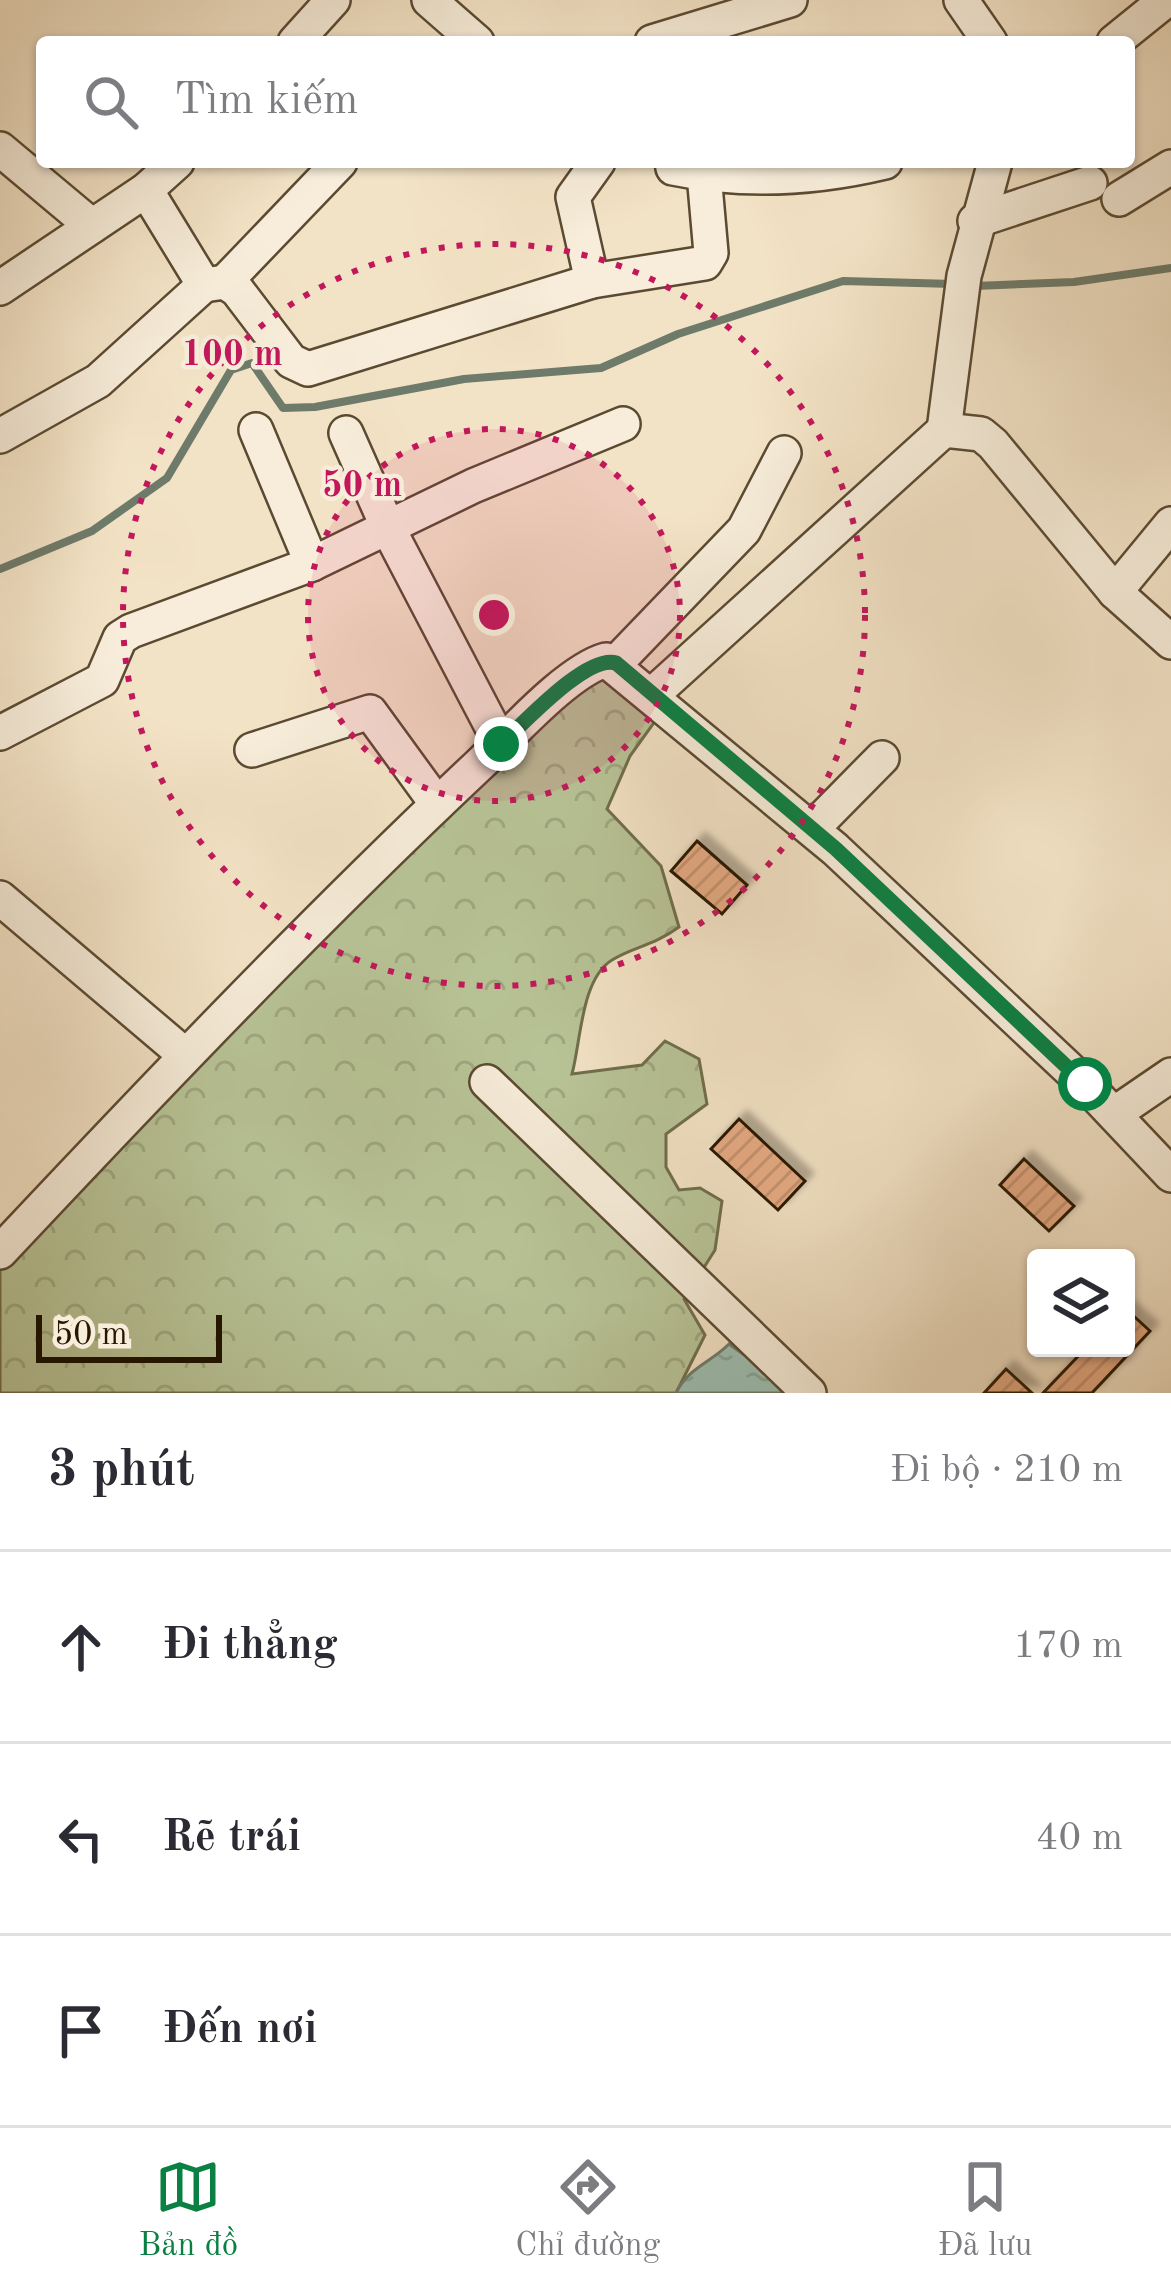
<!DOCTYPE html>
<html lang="vi">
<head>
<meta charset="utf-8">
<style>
	body { margin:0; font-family:"Old Standard TT",serif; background:#f2f2f3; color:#2b2b33 }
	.controls { position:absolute; right:36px; bottom:36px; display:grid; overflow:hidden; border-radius:12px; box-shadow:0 3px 9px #0004 }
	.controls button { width:108px; height:108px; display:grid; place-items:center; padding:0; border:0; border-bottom:3px solid #e1e1e2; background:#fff; color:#2b2b33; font:60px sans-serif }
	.scale { position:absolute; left:36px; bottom:30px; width:186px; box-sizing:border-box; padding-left:12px; border:6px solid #281700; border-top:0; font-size:33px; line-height:42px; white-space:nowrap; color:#281700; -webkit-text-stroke:9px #f7edda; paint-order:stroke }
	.stop { position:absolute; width:36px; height:36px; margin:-27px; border:9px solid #0b8043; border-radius:50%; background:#fff }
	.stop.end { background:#0b8043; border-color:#fff; box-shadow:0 3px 12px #0008 }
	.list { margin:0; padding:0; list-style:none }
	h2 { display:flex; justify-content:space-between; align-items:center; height:156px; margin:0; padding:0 48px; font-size:51px }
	h2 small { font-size:39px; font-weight:400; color:#7c7c81 }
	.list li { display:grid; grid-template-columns:78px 1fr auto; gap:36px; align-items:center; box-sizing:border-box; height:192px; padding:0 48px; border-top:3px solid #e1e1e2 }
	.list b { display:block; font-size:45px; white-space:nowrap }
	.list em { font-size:39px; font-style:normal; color:#7c7c81 }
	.icon { flex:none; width:66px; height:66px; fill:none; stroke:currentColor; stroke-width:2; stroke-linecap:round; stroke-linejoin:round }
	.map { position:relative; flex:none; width:1171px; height:1393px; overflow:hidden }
	.search { position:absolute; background:#fff; box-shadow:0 3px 9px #0004; left:36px; right:36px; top:36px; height:132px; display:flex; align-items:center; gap:30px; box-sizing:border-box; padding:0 42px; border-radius:12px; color:#7c7c81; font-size:45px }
	.sheet { height:732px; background:#fff }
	nav { display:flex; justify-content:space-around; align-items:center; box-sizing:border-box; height:168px; border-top:3px solid #e1e1e2; background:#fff; font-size:33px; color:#7c7c81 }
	nav a { display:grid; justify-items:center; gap:6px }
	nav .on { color:#0b8043 }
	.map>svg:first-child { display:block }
	.forest { fill:url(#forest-crowns); stroke:#706e4c; stroke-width:3 }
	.water { fill:url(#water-ripples); stroke:#6e7b6a; stroke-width:3 }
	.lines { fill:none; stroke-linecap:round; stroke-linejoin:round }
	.stream { stroke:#6e7b6a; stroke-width:8 }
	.building { fill:url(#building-hatch); stroke:#281700; stroke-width:3; filter:url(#shadow) }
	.minor-casing { stroke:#5b4a32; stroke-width:38 }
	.minor { stroke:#f7edda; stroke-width:33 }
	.route { stroke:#0b8043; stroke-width:15 }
	.ring { fill:none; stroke:#c2185b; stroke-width:6; stroke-dasharray:6 12 }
	.centre { fill:#c2185b; stroke:#f7edda; stroke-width:6 }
	.ring-label { font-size:36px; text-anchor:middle; font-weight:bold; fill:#c2185b; stroke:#f7edda; stroke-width:9; stroke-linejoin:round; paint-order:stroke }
</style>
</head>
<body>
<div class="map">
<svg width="1171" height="1393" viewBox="0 0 1171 1393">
	<defs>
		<pattern id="forest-crowns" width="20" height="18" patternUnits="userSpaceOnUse" patternTransform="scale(3)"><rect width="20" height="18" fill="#b8c497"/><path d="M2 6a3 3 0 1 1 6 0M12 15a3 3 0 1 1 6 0" fill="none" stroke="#9ea880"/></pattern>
		<pattern id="water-ripples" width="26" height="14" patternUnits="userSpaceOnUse" patternTransform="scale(3)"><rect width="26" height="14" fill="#9cbeb1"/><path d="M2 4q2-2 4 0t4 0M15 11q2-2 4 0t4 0" fill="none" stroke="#86a396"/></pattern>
		<pattern id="building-hatch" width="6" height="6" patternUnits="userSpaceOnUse" patternTransform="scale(3)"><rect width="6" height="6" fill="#e6ab84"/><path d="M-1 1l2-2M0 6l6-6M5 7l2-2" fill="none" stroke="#c59270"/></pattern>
		<filter id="shadow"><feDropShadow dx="8" dy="-8" stdDeviation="3" flood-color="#0004"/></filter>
	</defs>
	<rect width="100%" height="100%" fill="#f3e3c6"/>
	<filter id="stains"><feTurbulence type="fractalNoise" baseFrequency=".00167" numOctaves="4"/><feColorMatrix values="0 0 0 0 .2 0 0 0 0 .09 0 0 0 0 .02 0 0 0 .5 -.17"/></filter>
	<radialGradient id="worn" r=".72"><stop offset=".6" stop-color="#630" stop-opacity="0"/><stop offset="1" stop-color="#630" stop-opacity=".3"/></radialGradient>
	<path class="forest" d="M599 671 661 713 630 756 607 809 661 866 679 927C653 946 633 947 612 960 581 979 581 1041 572 1074L642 1065 665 1041 699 1059 707 1104 666 1134V1167L679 1190 700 1188 722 1201 715 1250 684 1299 705 1335 676 1393H0V1265L195 1057Z"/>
	<path class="water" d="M729 1344 798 1393H676C688 1368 710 1363 729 1344Z"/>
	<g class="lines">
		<g class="stream">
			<path d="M975 286 1074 282 1171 268"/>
			<path d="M0 569 92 531 167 478 231 370 252 363 283 408 315 407 464 379 601 368 678 334 843 281 954 284"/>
		</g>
	</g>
	<g class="building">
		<path d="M697 841 747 885 722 914 671 871Z"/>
		<path d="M739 1119 805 1181 778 1210 711 1149Z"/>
		<path d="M1024 1159 1074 1206 1049 1231 1000 1185Z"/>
		<path d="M1126 1309 1150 1331 1092 1393H1043L1086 1348H1126Z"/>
		<path d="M1006 1369 1032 1393H984Z"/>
	</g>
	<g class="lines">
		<g class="minor-casing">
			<g id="minor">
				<path d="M429 0 477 42"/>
				<path d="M961 0 990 42"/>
				<path d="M295 42 333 0"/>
				<path d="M652 42 790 0"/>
				<path d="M1114 42 1166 0"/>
				<path d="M0 149 92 226"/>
				<path d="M598 162 573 197 592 281 705 263 711 253 704 174"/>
				<path d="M672 162 673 168C745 183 814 179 885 162"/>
				<path d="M1119 199 1171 167"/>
				<path d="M975 221 1090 183"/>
				<path d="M225 282 340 162"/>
				<path d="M204 285 225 282 237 290 291 361 308 369 592 281"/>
				<path d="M0 288 146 190 177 162"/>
				<path d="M256 430 312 564"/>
				<path d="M944 430 964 276 995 162"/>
				<path d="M346 433 389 530 501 744"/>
				<path d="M0 436 98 381 204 285 146 190"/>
				<path d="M1115 592 1171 524"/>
				<path d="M616 663 744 530 784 453"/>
				<path d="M652 695 944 430 981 434 993 444 1115 592 1171 642"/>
				<path d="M0 733 102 680 120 638 131 631 312 564 473 486 623 424"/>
				<path d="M252 750 370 712 437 804"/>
				<path d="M812 829 882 758"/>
				<path d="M0 898 185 1055"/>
				<path d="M487 1082 809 1393"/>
				<path d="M1114 1114 1171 1075"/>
				<path d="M0 1252C156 1086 314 920 480 764 511 735 567 671 606 660L835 849 1085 1084 1171 1175"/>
			</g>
		</g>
		<use href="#minor" class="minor"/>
	</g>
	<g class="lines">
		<path class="route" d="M501 744C524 723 587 654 616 663L836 849 1085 1084"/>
	</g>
	<circle cx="494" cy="615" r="186" fill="#c2185b" fill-opacity=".12"/>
	<g class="ring">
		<circle cx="494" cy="615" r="186"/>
		<circle cx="494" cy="615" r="371"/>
	</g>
	<circle cx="494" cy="615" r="18" class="centre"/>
	<g class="ring-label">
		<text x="232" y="365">100 m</text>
		<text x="362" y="496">50 m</text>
	</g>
	<rect width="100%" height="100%" filter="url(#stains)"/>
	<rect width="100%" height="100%" fill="url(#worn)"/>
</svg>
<div class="controls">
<button><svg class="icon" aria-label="layers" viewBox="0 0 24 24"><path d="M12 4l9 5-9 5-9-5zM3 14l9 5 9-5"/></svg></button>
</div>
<div class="scale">50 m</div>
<div class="stop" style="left:1085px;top:1084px"></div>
<div class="stop end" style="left:501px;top:744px"></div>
<div class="search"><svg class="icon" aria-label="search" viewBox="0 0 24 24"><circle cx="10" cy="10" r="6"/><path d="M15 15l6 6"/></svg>Tìm kiếm</div>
</div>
<section class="sheet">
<h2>3 phút<small>Đi bộ · 210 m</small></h2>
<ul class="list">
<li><svg class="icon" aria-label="ahead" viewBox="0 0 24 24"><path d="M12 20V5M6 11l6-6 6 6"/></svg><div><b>Đi thẳng</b></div><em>170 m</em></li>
<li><svg class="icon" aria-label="left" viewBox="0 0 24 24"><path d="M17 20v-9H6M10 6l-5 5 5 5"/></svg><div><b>Rẽ trái</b></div><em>40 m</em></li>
<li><svg class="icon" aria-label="arrive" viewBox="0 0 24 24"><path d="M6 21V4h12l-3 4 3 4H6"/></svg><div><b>Đến nơi</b></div></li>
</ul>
</section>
<nav>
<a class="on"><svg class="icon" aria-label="map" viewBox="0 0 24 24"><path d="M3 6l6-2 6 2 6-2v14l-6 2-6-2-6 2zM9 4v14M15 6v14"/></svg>Bản đồ</a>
<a><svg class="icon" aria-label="directions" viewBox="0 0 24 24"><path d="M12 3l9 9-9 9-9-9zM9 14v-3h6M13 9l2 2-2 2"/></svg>Chỉ đường</a>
<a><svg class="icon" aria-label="saved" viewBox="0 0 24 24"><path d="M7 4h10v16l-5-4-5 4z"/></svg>Đã lưu</a>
</nav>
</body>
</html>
